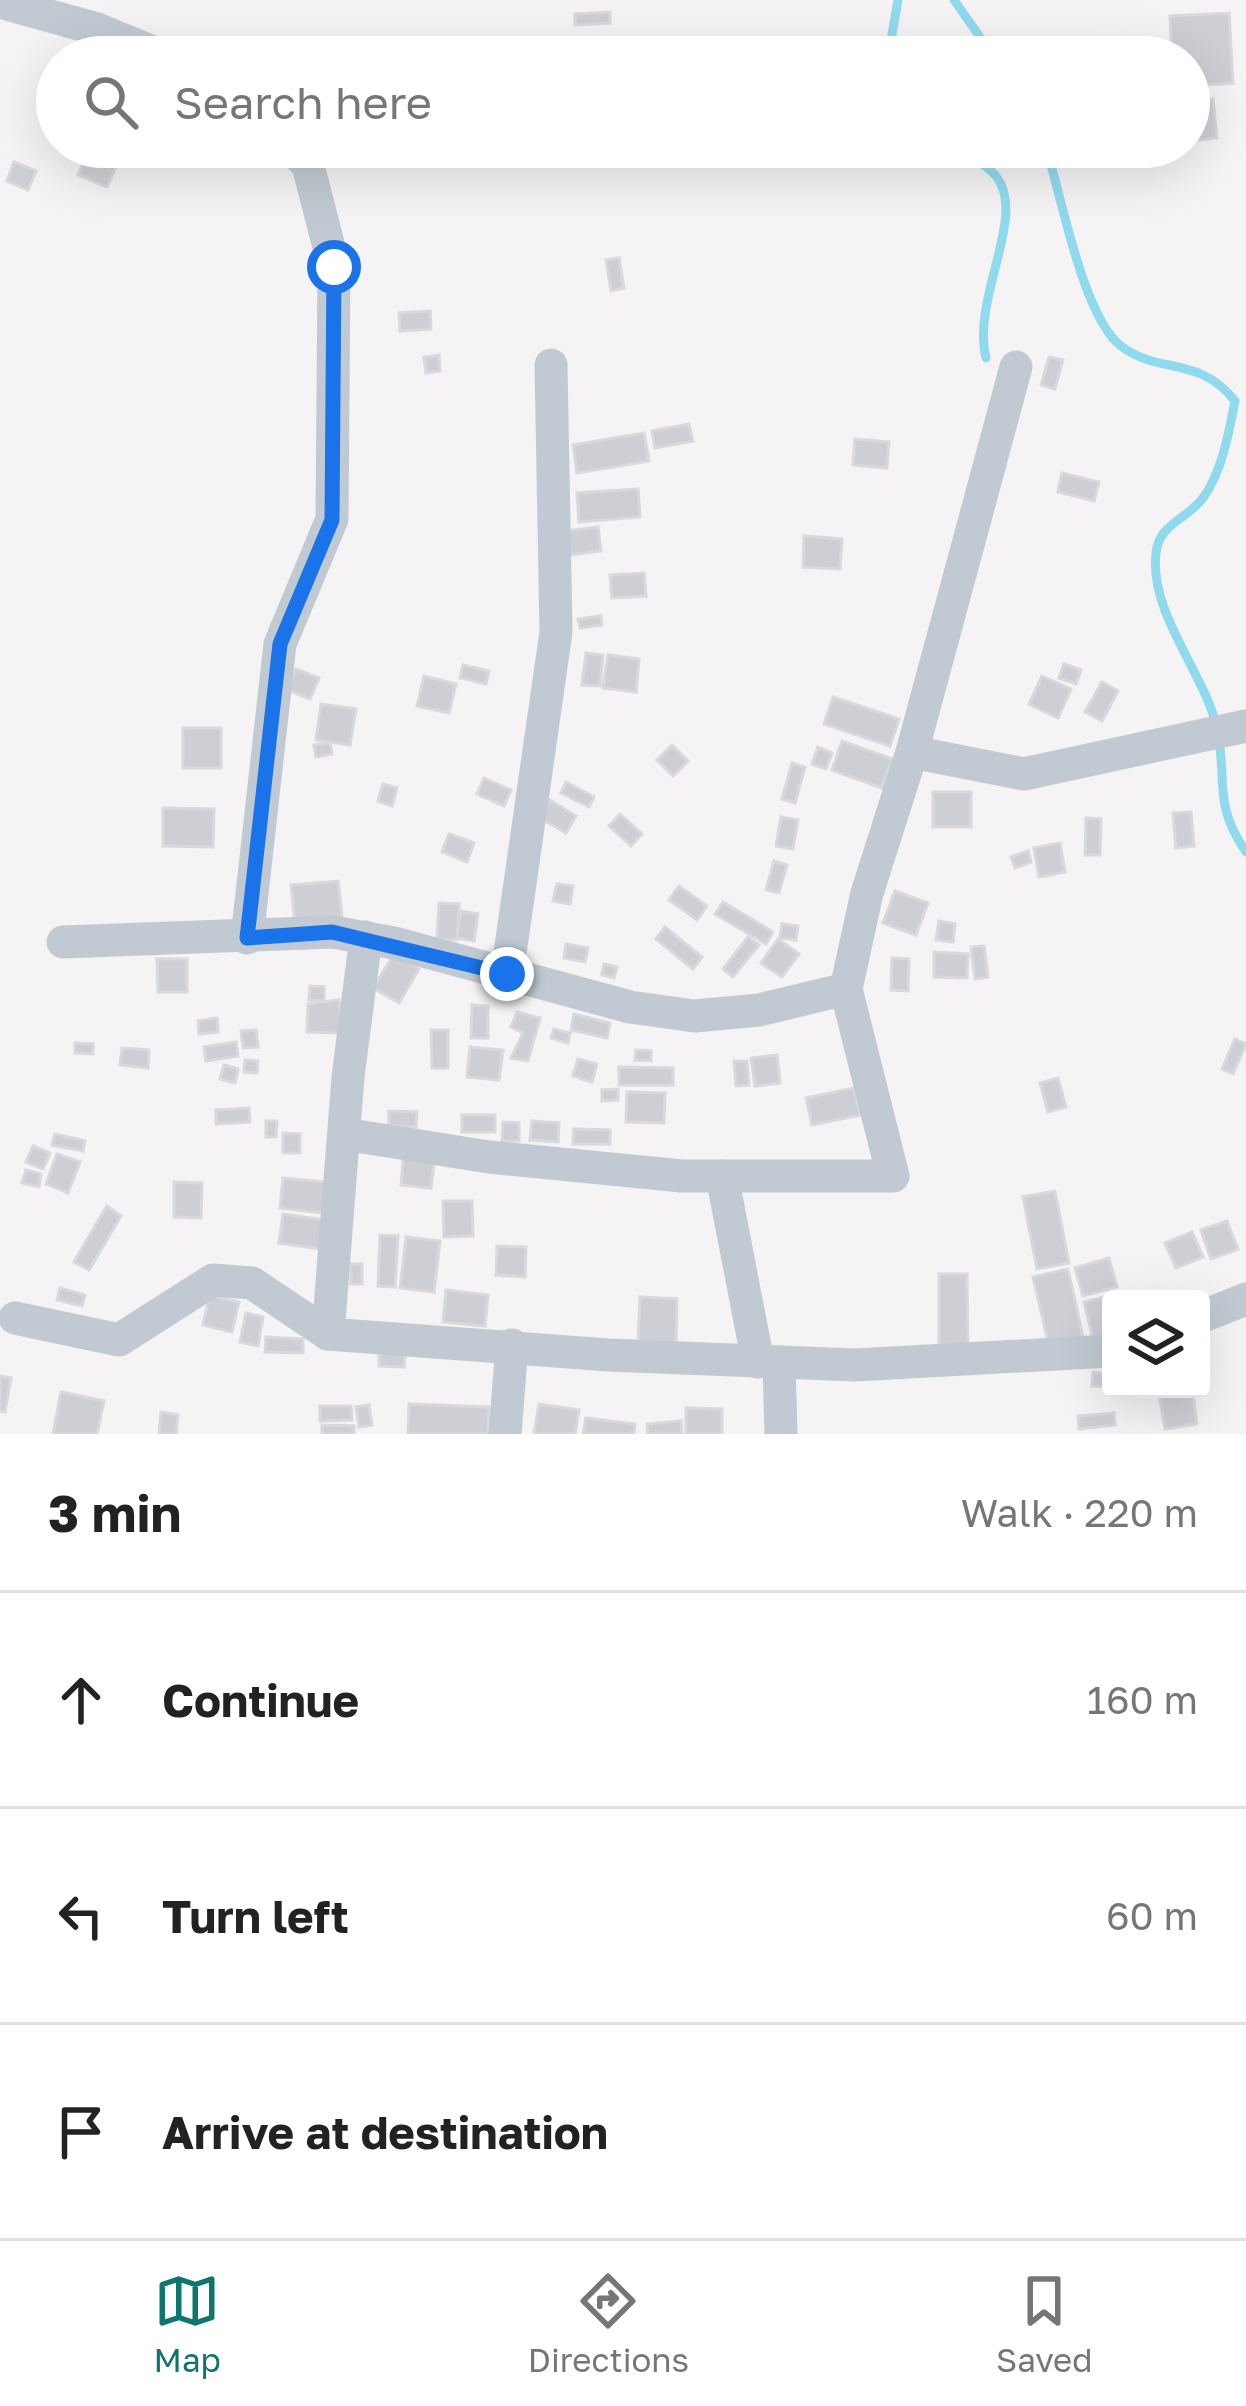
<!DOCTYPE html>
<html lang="en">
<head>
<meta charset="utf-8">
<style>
	body { margin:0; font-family:"Golos Text",sans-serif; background:#f2f2f2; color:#222 }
	.controls { position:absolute; right:36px; bottom:36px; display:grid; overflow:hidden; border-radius:12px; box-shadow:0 12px 48px #0002 }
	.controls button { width:108px; height:108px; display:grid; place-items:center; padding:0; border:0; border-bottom:3px solid #e0e0e0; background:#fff; color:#222; font:60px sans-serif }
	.stop { position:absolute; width:36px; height:36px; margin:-27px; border:9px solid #1a73e8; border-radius:50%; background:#fff }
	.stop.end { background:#1a73e8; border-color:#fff; box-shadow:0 3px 12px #0008 }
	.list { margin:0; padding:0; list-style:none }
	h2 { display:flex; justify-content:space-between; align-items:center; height:156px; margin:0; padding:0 48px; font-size:51px }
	h2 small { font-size:39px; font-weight:400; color:#767676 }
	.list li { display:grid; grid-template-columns:78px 1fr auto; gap:36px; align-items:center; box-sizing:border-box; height:216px; padding:0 48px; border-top:3px solid #e0e0e0 }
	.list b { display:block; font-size:45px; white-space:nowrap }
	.list em { font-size:39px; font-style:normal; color:#767676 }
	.icon { flex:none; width:66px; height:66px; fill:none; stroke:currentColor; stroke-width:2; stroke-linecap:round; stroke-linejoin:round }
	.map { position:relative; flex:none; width:1246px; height:1434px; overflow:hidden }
	.search { position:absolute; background:#fff; box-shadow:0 12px 48px #0002; left:36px; right:36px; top:36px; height:132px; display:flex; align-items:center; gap:30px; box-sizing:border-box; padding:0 42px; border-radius:66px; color:#767676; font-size:45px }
	.sheet { height:804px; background:#fff }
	nav { display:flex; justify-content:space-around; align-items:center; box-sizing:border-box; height:168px; border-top:3px solid #e0e0e0; background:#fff; font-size:33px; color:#767676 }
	nav a { display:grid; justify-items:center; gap:6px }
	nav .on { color:#0f766e }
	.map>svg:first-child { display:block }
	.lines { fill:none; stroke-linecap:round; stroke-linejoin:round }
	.stream { stroke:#90daee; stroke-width:9 }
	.building { fill:#cdcfd5; stroke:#d7d9de; stroke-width:3 }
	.street { stroke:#c1cad2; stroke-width:33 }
	.route { stroke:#1a73e8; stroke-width:15 }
</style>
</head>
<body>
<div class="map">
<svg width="1246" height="1434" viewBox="0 0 1246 1434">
	<rect width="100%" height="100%" fill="#f5f3f3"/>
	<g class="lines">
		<g class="stream">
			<path d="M954 0 994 57"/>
			<path d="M888 57 898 0"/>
			<path d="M959 147C970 156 987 165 996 176 1028 216 971 298 986 358"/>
			<path d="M1046 147C1061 195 1083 317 1121 346 1159 375 1199 355 1235 401 1229 432 1222 472 1203 498 1188 519 1159 523 1156 553 1149 613 1204 672 1217 728 1228 781 1212 802 1246 852"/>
		</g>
	</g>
	<g class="building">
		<path d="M610 12V23L575 25V14Z"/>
		<path d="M1229 13 1233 83 1189 86V57H1172L1170 16Z"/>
		<path d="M1213 99 1217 138 1189 141V102Z"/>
		<path d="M90 147 119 160 107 187 78 175Z"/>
		<path d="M14 162 36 171 28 190 7 181Z"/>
		<path d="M619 258 624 288 611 291 606 260Z"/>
		<path d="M430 311 431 329 400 331 399 313Z"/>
		<path d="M439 355 440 371 426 373 424 357Z"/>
		<path d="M1049 357 1063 360 1055 389 1041 385Z"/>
		<path d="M689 424 693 441 655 448 652 431Z"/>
		<path d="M644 433 649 461 577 473 573 445Z"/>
		<path d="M855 439 889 442 887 468 853 465Z"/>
		<path d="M1062 473 1099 482 1094 501 1058 492Z"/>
		<path d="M638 489 640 517 579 522 577 493Z"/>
		<path d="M598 527 601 551 561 556 558 532Z"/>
		<path d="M804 536 842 539 840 569 803 567Z"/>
		<path d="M644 573 646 596 612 598 610 575Z"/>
		<path d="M601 616 602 625 580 628 578 619Z"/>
		<path d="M586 653 603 655 600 686 582 685Z"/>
		<path d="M608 655 639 659 636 692 603 688Z"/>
		<path d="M1064 664 1081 670 1076 684 1059 678Z"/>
		<path d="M463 665 489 671 486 684 460 678Z"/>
		<path d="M296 669 319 678 310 699 288 690Z"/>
		<path d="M424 676 456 684 449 713 417 706Z"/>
		<path d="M1042 676 1071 689 1058 718 1029 704Z"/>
		<path d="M1102 682 1118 691 1102 721 1085 712Z"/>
		<path d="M833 697 899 719 890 746 824 724Z"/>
		<path d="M321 704 356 709 350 745 316 740Z"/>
		<rect x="183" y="728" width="38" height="40"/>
		<path d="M842 741 892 759 882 788 832 770Z"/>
		<path d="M330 743 332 754 316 757 314 745Z"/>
		<path d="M672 745 688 761 673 776 657 760Z"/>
		<path d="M818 747 832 753 826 769 812 764Z"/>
		<path d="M792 763 805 767 795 803 782 799Z"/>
		<path d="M484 778 511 790 504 806 477 794Z"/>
		<path d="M566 782 594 797 589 807 561 793Z"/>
		<path d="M383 784 397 788 392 806 378 801Z"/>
		<rect x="933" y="792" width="38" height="35"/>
		<path d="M550 800 576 816 566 833 540 818Z"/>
		<path d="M163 808 214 809 213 847 163 846Z"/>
		<path d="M1191 812 1194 846 1176 848 1173 813Z"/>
		<path d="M620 814 642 834 631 846 609 826Z"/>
		<path d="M781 817 798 820 793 849 776 846Z"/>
		<path d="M1086 818 1101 819 1100 855H1085Z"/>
		<path d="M449 834 474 843 467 862 442 852Z"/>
		<path d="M1060 843 1065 872 1039 877 1034 848Z"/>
		<path d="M1028 851 1031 862 1015 868 1011 857Z"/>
		<path d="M774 861 787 865 779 893 766 890Z"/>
		<path d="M338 881 342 917 295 922 291 885Z"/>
		<path d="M557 884 573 886 570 904 553 901Z"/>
		<path d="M679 886 707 906 697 920 669 900Z"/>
		<path d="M895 891 928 903 916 935 883 923Z"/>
		<path d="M723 902 773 932 766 944 715 914Z"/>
		<path d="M439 903 459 904 457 940 437 939Z"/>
		<path d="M461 911 478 914 474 941 457 938Z"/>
		<path d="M939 921 955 924 953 942 936 940Z"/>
		<path d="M782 924 798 926 796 940 780 938Z"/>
		<path d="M665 927 702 957 693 969 656 939Z"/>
		<path d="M748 937 759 945 733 977 723 969Z"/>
		<path d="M778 939 799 954 782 977 761 963Z"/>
		<path d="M566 944 588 948 585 962 564 958Z"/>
		<path d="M984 946 988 977 975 979 971 947Z"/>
		<path d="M934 952 968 954 967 978 934 977Z"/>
		<path d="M394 954 419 969 399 1003 373 988Z"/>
		<path d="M892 958 909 959 908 991 891 990Z"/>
		<path d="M157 959H187V992H158Z"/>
		<path d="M604 964 617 967 614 978 602 975Z"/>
		<path d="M310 986 324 987V1001L309 1000Z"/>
		<path d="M339 1000 341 1033 307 1032 308 1004Z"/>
		<path d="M472 1005 488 1006V1038H471Z"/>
		<path d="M517 1012 540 1018 528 1061 511 1058 523 1033 511 1027Z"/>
		<path d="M574 1014 610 1023 607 1038 571 1030Z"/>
		<path d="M217 1018 218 1032 199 1034 198 1021Z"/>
		<path d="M554 1029 570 1033 568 1043 551 1038Z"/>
		<path d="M256 1030 258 1047 243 1048 241 1031Z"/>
		<path d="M431 1030H448V1068H432Z"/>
		<path d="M1235 1039 1246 1044 1233 1074 1222 1069Z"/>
		<path d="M236 1042 238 1056 206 1061 204 1047Z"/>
		<path d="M75 1043 93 1044V1054L75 1053Z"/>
		<path d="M470 1047 503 1050 499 1080 467 1077Z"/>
		<path d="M122 1048 149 1050 148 1068 120 1065Z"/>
		<path d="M636 1050 651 1051V1061L635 1060Z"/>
		<path d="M777 1055 780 1083 755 1086 751 1058Z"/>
		<path d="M578 1059 597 1064 592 1082 573 1076Z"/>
		<path d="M245 1060 258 1061 257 1073 244 1072Z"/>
		<path d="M734 1061H747L749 1085 736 1086Z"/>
		<path d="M224 1065 238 1069 235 1083 220 1079Z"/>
		<path d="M619 1067 673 1068V1085H619Z"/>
		<path d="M1058 1078 1066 1107 1048 1112 1040 1083Z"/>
		<path d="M854 1088 860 1115 812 1125 806 1098Z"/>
		<path d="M618 1089V1100L602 1101V1090Z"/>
		<path d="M627 1092 665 1093 664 1123 626 1122Z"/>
		<path d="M249 1108 250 1122 216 1124V1110Z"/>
		<path d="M389 1111 417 1112 416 1127 389 1126Z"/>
		<rect x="462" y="1115" width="33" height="17"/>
		<path d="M266 1121H277L276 1137H266Z"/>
		<path d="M532 1121 559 1123 558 1142 530 1140Z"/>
		<path d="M503 1122 519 1123V1141H502Z"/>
		<path d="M574 1129 610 1130V1144H573Z"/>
		<path d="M283 1133 300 1134V1153H283Z"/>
		<path d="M55 1134 85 1141 83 1151 52 1145Z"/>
		<path d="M33 1146 50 1153 43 1169 26 1162Z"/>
		<path d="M404 1151 435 1154 431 1188 401 1185Z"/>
		<path d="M57 1154 80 1162 68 1193 46 1184Z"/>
		<path d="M26 1170 41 1174 39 1187 22 1183Z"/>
		<path d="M283 1178 326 1182 323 1213 280 1208Z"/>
		<path d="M174 1182 202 1183 201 1218 174 1217Z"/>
		<path d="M1055 1191 1069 1263 1037 1269 1023 1197Z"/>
		<path d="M443 1201H472L473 1236 444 1237Z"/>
		<path d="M107 1206 121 1216 89 1270 74 1262Z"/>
		<path d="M283 1214 325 1220 322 1249 279 1243Z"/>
		<path d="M1227 1221 1238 1249 1211 1259 1201 1230Z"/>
		<path d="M1192 1232 1203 1257 1176 1268 1165 1243Z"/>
		<path d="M380 1235 398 1236 395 1287 378 1286Z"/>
		<path d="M406 1237 440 1241 434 1292 400 1288Z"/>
		<path d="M497 1246 526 1247 525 1277 496 1275Z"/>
		<path d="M1109 1258 1117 1287 1083 1296 1075 1268Z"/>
		<rect x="351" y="1264" width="11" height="20"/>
		<path d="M1068 1269 1083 1338 1049 1346 1033 1277Z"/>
		<path d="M939 1274H967L968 1347H939Z"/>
		<path d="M60 1288 85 1295 82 1306 57 1300Z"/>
		<path d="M446 1290 488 1295 485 1326 443 1322Z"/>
		<path d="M1117 1294 1118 1299H1111V1338L1094 1342 1084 1302Z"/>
		<path d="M210 1295 239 1302 232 1332 203 1325Z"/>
		<path d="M640 1297 677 1299 676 1345 638 1343Z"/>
		<path d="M246 1313 263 1317 258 1346 240 1342Z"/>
		<path d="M266 1337 303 1339V1353L265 1352Z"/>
		<path d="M379 1353 405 1354 404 1367 379 1366Z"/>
		<path d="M1093 1372 1107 1373 1106 1387 1092 1386Z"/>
		<path d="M0 1376 11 1378 5 1412 0 1411Z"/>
		<path d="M1158 1389H1192L1197 1424 1165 1429Z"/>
		<path d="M61 1392 104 1401 97 1434H53Z"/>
		<path d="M409 1404 489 1407 488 1434H408Z"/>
		<path d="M539 1404 579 1410 575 1434H534Z"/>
		<path d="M369 1405 372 1425 359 1427 356 1407Z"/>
		<path d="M320 1406H351L352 1420 320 1421Z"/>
		<path d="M686 1408 722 1409V1434H686Z"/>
		<path d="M161 1412 178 1415 176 1434H159Z"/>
		<path d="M1114 1413 1115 1425 1079 1429 1078 1416Z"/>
		<path d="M586 1418 635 1424 634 1434H583Z"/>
		<path d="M681 1421 682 1434H648L647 1424Z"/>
		<path d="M322 1425 354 1426V1434H322Z"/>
	</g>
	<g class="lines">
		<g class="street">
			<path d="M0 2 97 29 165 57"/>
			<path d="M912 752 1024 774 1246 726"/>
			<path d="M247 938 280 644 332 519 334 267 308 165 290 147"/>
			<path d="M63 942 333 932 394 943 630 1007 694 1016 759 1010 846 989"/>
			<path d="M507 974 556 632 551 365"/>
			<path d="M344 1134 489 1157 682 1176H893L846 989 867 893 912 752 1016 367"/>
			<path d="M722 1176 758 1362"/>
			<path d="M1201 1317 1246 1299"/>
			<path d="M15 1318 119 1340 213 1280 252 1283 328 1334 608 1355 855 1365 1111 1351"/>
			<path d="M328 1334 348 1077 366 937"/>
			<path d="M779 1363 781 1434"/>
			<path d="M505 1434 512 1345"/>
		</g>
	</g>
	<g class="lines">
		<path class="route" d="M334 267 332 520 280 644 247 938 332 932 507 974"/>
	</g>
</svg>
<div class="controls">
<button><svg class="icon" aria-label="layers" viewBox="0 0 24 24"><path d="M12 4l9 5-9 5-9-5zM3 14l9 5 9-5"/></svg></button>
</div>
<div class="stop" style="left:334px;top:267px"></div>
<div class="stop end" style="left:507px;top:974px"></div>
<div class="search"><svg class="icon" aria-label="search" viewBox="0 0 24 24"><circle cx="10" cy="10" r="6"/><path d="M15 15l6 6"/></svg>Search here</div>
</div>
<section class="sheet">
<h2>3 min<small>Walk · 220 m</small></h2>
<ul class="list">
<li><svg class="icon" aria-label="ahead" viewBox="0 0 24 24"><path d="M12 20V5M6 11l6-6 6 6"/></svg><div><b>Continue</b></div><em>160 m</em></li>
<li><svg class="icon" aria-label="left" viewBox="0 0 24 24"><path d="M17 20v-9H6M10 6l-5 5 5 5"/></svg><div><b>Turn left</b></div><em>60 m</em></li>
<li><svg class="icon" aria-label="arrive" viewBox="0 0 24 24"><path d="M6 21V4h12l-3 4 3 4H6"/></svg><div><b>Arrive at destination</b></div></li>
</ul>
</section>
<nav>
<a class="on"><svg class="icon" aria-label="map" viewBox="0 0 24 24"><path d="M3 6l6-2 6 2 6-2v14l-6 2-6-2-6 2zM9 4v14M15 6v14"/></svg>Map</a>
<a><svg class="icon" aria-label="directions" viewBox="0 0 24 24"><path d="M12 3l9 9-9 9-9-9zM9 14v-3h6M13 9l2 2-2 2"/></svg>Directions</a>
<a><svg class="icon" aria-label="saved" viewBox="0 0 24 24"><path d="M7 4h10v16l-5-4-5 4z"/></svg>Saved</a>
</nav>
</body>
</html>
